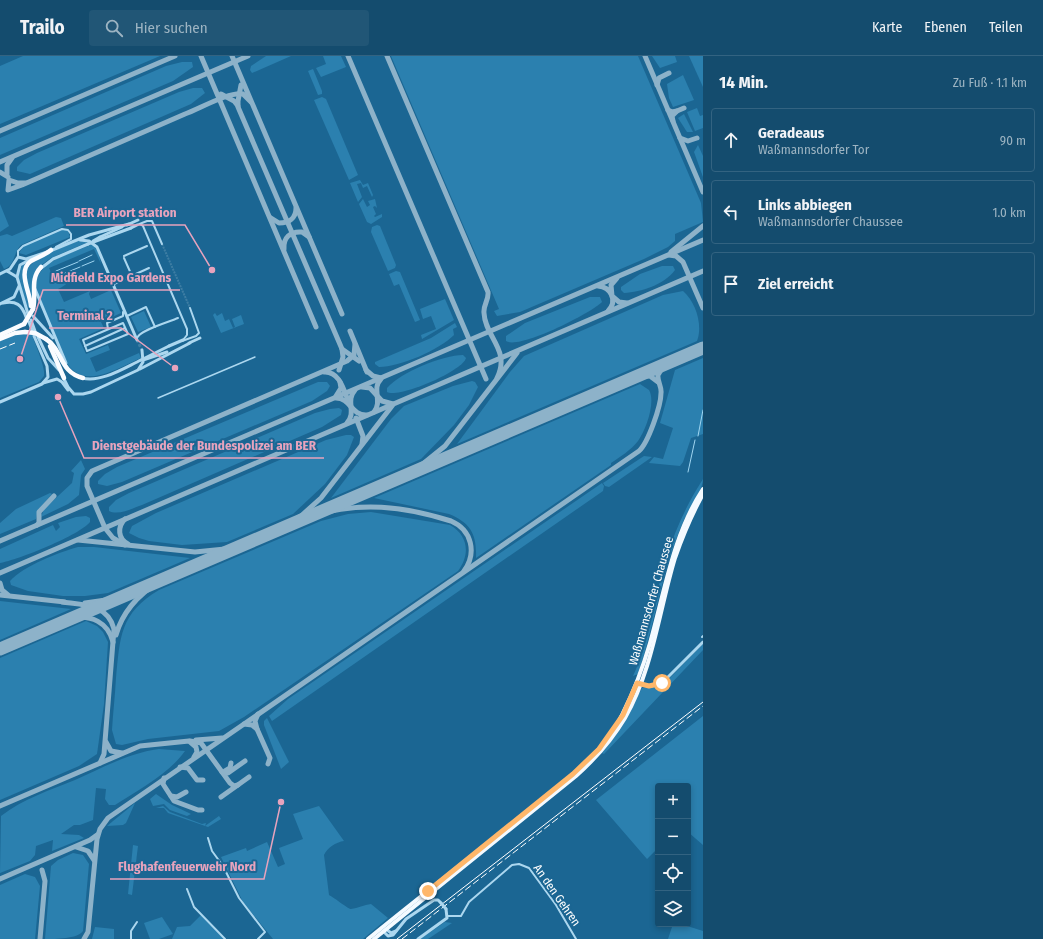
<!DOCTYPE html>
<html lang="de">
<head>
<meta charset="utf-8">
<style>
	body { margin:0; font-family:"Fira Sans Condensed",sans-serif; background:#215676; color:#f1f3f6 }
	.controls { position:absolute; right:12px; bottom:12px; display:grid; overflow:hidden; border-radius:4px; box-shadow:0 2px 6px #0003 }
	.controls button { width:36px; height:36px; display:grid; place-items:center; padding:0; border:0; border-bottom:1px solid #336381; background:#144c6e; color:#f1f3f6; font:20px sans-serif }
	.stop { position:absolute; width:12px; height:12px; margin:-9px; border:3px solid #ffb76a; border-radius:50%; background:#fff }
	.stop.end { background:#ffb76a; border-color:#fff; box-shadow:0 1px 4px #0008 }
	.list { margin:0; padding:0; list-style:none }
	h2 { display:flex; justify-content:space-between; align-items:center; height:52px; margin:0; padding:0 16px; font-size:17px }
	h2 small { font-size:13px; font-weight:400; color:#9db4c2 }
	.list li { display:grid; grid-template-columns:26px 1fr auto; gap:12px; align-items:center; box-sizing:border-box; height:64px; margin:0 8px 8px; padding:0 8px; border:1px solid #336381; border-radius:4px }
	.list b { display:block; font-size:15px; white-space:nowrap }
	.list p { margin:0; font-size:13px; white-space:nowrap; color:#9db4c2 }
	.list em { font-size:13px; font-style:normal; color:#9db4c2 }
	.icon { flex:none; width:22px; height:22px; fill:none; stroke:currentColor; stroke-width:2; stroke-linecap:round; stroke-linejoin:round }
	.map { position:relative; flex:none; width:703px; height:883px; overflow:hidden }
	header { display:flex; align-items:center; gap:24px; box-sizing:border-box; height:56px; padding:0 20px; background:#144c6e; border-bottom:1px solid #336381 }
	header strong { font-size:19px }
	nav { display:flex; gap:22px; margin-inline-start:auto; font-size:14px }
	.search { width:280px; height:36px; background:#215676; display:flex; align-items:center; gap:10px; box-sizing:border-box; padding:0 14px; border-radius:4px; color:#9db4c2; font-size:15px }
	main { display:flex }
	aside { flex:1; background:#144c6e }
	.map>svg:first-child { display:block }
	.green { fill:#2b80af }
	.lines { fill:none; stroke-linecap:round; stroke-linejoin:round }
	.stream { stroke:#9fd5f1; stroke-width:1 }
	.taxiway { stroke:#8db2c9; stroke-width:5 }
	.runway { stroke:#8db2c9; stroke-width:13 }
	.minor-tunnel { stroke:#3d7da3; stroke-width:2; stroke-dasharray:2 1; stroke-linecap:butt }
	.tertiary-tunnel { stroke:#3d7da3; stroke-width:3; stroke-dasharray:3 1.5; stroke-linecap:butt }
	.pedestrian { stroke:#acd7ef; stroke-width:1.5 }
	.minor { stroke:#acd7ef; stroke-width:2 }
	.tertiary { stroke:#acd7ef; stroke-width:3 }
	.primary { stroke:#f4faff; stroke-width:4 }
	.trunk { stroke:#fafcff; stroke-width:4.5 }
	.tram { stroke:#fff; stroke-width:1 }
	.rail { stroke:#fff; stroke-width:1; stroke-dasharray:7 3; stroke-linecap:butt }
	.tertiary-bridge { stroke:#acd7ef; stroke-width:3 }
	.trunk-bridge { stroke:#fafcff; stroke-width:4.5 }
	.route { stroke:#ffb76a; stroke-width:5 }
	.labels { text-anchor:middle; dominant-baseline:central; stroke-width:4; stroke-linejoin:round; paint-order:stroke }
	.street-label { font-size:12px; fill:#fff; stroke:#1b6693 }
	.leader { fill:none; stroke:#e7a3bd; stroke-width:1.5 }
	.callout-dot { fill:#e7a3bd; stroke:#1b6693; stroke-width:1.5 }
	.callout-label { font-size:13px; text-anchor:middle; font-weight:bold; fill:#e7a3bd; stroke:#1b6693; stroke-width:4; stroke-linejoin:round; paint-order:stroke }
</style>
</head>
<body>
<header>
<strong>Trailo</strong>
<div class="search"><svg class="icon" aria-label="search" viewBox="0 0 24 24"><circle cx="10" cy="10" r="6"/><path d="M15 15l6 6"/></svg>Hier suchen</div>
<nav><a>Karte</a><a>Ebenen</a><a>Teilen</a></nav>
</header>
<main>
<div class="map">
<svg width="703" height="883" viewBox="0 0 703 883">
	<rect width="100%" height="100%" fill="#1b6693"/>
	<g class="green">
		<path d="M23 0H160L0 68V10Z"/>
		<path d="M266 0H291L252 17 250 14 251 10Z"/>
		<path d="M323 0H341L346 11 321 21 316 12 326 8Z"/>
		<path d="M391 0H638L701 147 703 166 675 178V185L668 191 644 203 520 256 497 260 494 255 499 253Z"/>
		<path d="M652 0H675L677 6 660 12Z"/>
		<path d="M689 0H703V31Z"/>
		<path d="M182 6H192L193 11 173 25 0 99V82L166 10Z"/>
		<path d="M313 13 322 35V38L318 39 308 15Z"/>
		<path d="M683 19 694 44 673 51 669 42 667 28Z"/>
		<path d="M193 32H202L205 37 191 48 30 118 17 115V111L24 104 37 97 179 36Z"/>
		<path d="M322 41 326 43 358 119 349 124 314 44Z"/>
		<path d="M697 52 700 60 703 59V72L695 75 687 56Z"/>
		<path d="M684 58 693 76H687L678 62Z"/>
		<path d="M698 89 703 100V121L694 96Z"/>
		<path d="M360 124 363 129 368 127 373 139 372 141 367 130 363 132 361 127 357 128 362 141 358 146 350 127Z"/>
		<path d="M363 143 367 151 370 149 368 145 375 143 377 152 375 150 373 151 376 158 374 160 375 161 382 158V161L371 168 367 166 359 148Z"/>
		<path d="M0 148 9 170 0 176Z"/>
		<path d="M56 161 61 162 64 170 21 189C14 195 15 210 4 213L0 205V180L7 178 12 180Z"/>
		<path d="M377 169 380 170 396 209 395 212 388 215 371 176 372 171Z"/>
		<path d="M63 173 68 175 70 181 26 199 19 197 24 190Z"/>
		<path d="M78 185 88 186 51 202 40 210 37 214 33 248C31 240 26 229 25 221 25 202 63 192 78 185Z"/>
		<path d="M93 188 98 195 101 208 94 193 49 212 56 227 80 217V219C71 223 67 229 58 233L64 246 90 235 89 238 91 243 111 234 121 257 101 266 104 272 79 283 86 298 108 289 110 294 90 302 96 316 139 297 141 302C119 311 87 334 68 309L37 238C29 206 71 198 93 188Z"/>
		<path d="M25 206 30 251 29 253C22 240 12 217 25 206Z"/>
		<path d="M662 210H673L675 214C664 229 641 236 624 237L621 234V231L640 218Z"/>
		<path d="M396 215 400 216 420 264 415 266 399 228 394 230 389 218Z"/>
		<path d="M683 235C696 246 703 270 697 285L457 388 510 316 524 300 663 239Z"/>
		<path d="M590 241H600L602 246C591 257 519 294 506 285V280L525 267Z"/>
		<path d="M445 243 454 264 422 283 421 279 436 273 431 260 423 263 420 253Z"/>
		<path d="M144 255 151 271 138 276 131 261Z"/>
		<path d="M215 257 217 260 222 257 225 265 229 263 233 272 235 271 232 263 241 259 244 268 221 277 213 259Z"/>
		<path d="M455 267 457 271 453 273 454 279C439 294 400 311 379 311L375 308V306L431 282Z"/>
		<path d="M27 278 32 279C35 288 46 312 44 320L39 326 0 342V285L14 279Z"/>
		<path d="M463 299 466 302C463 315 398 343 387 336V332C401 316 443 299 463 299Z"/>
		<path d="M703 302V378L691 382 683 406 680 410 649 407 654 401 663 403 673 372 660 367 675 314Z"/>
		<path d="M472 325 475 326 478 331 469 349 454 369 421 403 331 442 391 363 404 350 453 330Z"/>
		<path d="M318 326H327L330 330 327 335 312 345 122 426 107 430 98 428V425L105 418 117 411Z"/>
		<path d="M640 328 649 334C656 346 646 374 638 385 631 394 620 401 611 407V409L476 502C477 479 471 467 449 458L374 442Z"/>
		<path d="M339 352 342 354 341 359 322 371 142 449C133 452 118 460 109 455V451L116 444 129 437 315 357 330 353Z"/>
		<path d="M346 379H351L354 381 347 399 325 428 293 458 227 486 182 489 149 485 139 482 129 477 132 470 156 457 326 384Z"/>
		<path d="M644 400 652 401 609 431 605 430 603 427Z"/>
		<path d="M81 404 85 413 81 419 79 439 68 448 41 461 44 453 72 427 74 417 71 415Z"/>
		<path d="M703 423C703 434 689 453 684 464 662 513 655 568 638 618L633 620C651 583 654 541 666 503 675 474 687 448 703 423Z"/>
		<path d="M602 427 604 430 603 435 272 665 269 660 288 643Z"/>
		<path d="M50 437 52 438 38 454 36 463 0 478V467L16 453Z"/>
		<path d="M371 456 450 469C469 480 470 499 458 515L244 661 219 675 148 683 122 689 116 688 112 674C113 657 115 640 116 622 120 581 120 557 159 534L321 465 348 458Z"/>
		<path d="M86 460 90 462V466C80 479 18 504 0 507V493L53 469 56 475 60 471 58 467 76 461Z"/>
		<path d="M78 491H94L190 502 108 537 85 540H63L28 535 11 529 10 525C23 510 60 496 78 491Z"/>
		<path d="M0 545 71 553 0 584Z"/>
		<path d="M86 565 97 570 103 576 108 586 104 648 97 698 79 710 0 744V602Z"/>
		<path d="M703 588V594L604 698 602 697 620 674 642 632 656 631 664 628Z"/>
		<path d="M703 660V789L688 776V730H658V792L647 803 596 744Z"/>
		<path d="M267 662 289 706 281 713 264 669V665Z"/>
		<path d="M159 693 185 695C170 717 137 735 115 749H109L105 743 106 733 96 732 93 764 80 769H74L61 778 79 779 84 782 52 795 53 784 36 790 35 799 30 805 0 817 1 760C23 743 50 734 75 724 102 712 129 697 159 693Z"/>
		<path d="M156 738 172 749 191 758 187 760 170 754 164 748 153 750 150 743Z"/>
		<path d="M135 747 126 767 123 769 107 770Z"/>
		<path d="M163 750 170 756 202 768 206 767 205 770 219 760 221 763 208 771 168 757 164 752H156Z"/>
		<path d="M319 750 344 785C336 786 327 792 324 799L329 839C335 842 348 853 351 853 358 852 364 849 371 848L388 862 363 883H273L243 846 221 801 246 792 247 795 267 786 278 811 285 808 279 792 303 783 293 758Z"/>
		<path d="M133 789 138 790 132 839 128 838Z"/>
		<path d="M73 797 83 799 89 808 83 875C77 883 56 883 45 883L51 810 58 804Z"/>
		<path d="M25 818 35 821 40 830 35 883H0V829Z"/>
		<path d="M201 859 224 883H172L177 871 190 870Z"/>
		<path d="M162 861 173 878 159 883H150L144 867Z"/>
		<path d="M445 866 452 867 428 883H420Z"/>
		<path d="M673 868H681L703 875V883H668Z"/>
		<path d="M95 871 114 873V883H92Z"/>
	</g>
	<g class="lines">
		<g class="stream">
			<path d="M79 205 92 199"/>
			<path d="M82 210 94 205"/>
			<path d="M56 215 78 206"/>
			<path d="M58 220 80 211"/>
			<path d="M698 380 703 354"/>
			<path d="M688 416 695 384"/>
		</g>
		<g class="taxiway">
			<path d="M201 0 316 271"/>
			<path d="M232 0 342 258"/>
			<path d="M348 0 486 323"/>
			<path d="M387 0 488 236C489 244 483 249 484 257 485 281 511 294 497 322"/>
			<path d="M645 0 703 136"/>
			<path d="M241 29 238 45V51L342 293"/>
			<path d="M657 29 659 22 669 17"/>
			<path d="M221 38 234 45 238 50"/>
			<path d="M668 54 672 56 677 55 672 60 673 65"/>
			<path d="M677 55 684 52"/>
			<path d="M0 75 175 0"/>
			<path d="M680 82 688 85 697 82"/>
			<path d="M0 106 248 0"/>
			<path d="M0 116 8 121"/>
			<path d="M7 118V109L12 102"/>
			<path d="M26 127H18L9 124 8 134 22 129 185 58C199 53 230 35 243 38L251 46"/>
			<path d="M271 162 279 167C289 167 296 162 296 152"/>
			<path d="M284 193C283 182 290 175 302 176L309 181"/>
			<path d="M671 196 703 170"/>
			<path d="M669 199 676 200 683 206 703 252"/>
			<path d="M617 222 611 229 612 240 619 246 627 247"/>
			<path d="M598 230C611 231 618 245 608 255"/>
			<path d="M350 275 367 316"/>
			<path d="M699 294 703 291"/>
			<path d="M339 314 343 301 342 293 359 305"/>
			<path d="M366 314 373 320 381 322"/>
			<path d="M324 316C340 315 344 335 349 347"/>
			<path d="M638 320H650L658 326"/>
			<path d="M362 331 370 332 382 345 393 348"/>
			<path d="M336 340 341 332 340 326"/>
			<path d="M336 342C351 342 351 360 367 359"/>
			<path d="M374 356C383 345 371 333 381 323"/>
			<path d="M356 362 363 380 362 388"/>
			<path d="M347 367C357 356 345 345 355 334"/>
			<path d="M402 421 424 407 445 390 517 297"/>
			<path d="M311 460C360 445 403 450 451 465 472 474 477 497 464 515"/>
			<path d="M125 463C117 471 118 483 128 488"/>
			<path d="M37 469 39 467V456L54 440"/>
			<path d="M275 475 301 460 321 442 392 350"/>
			<path d="M78 484 195 496 225 493 250 486"/>
			<path d="M0 485 703 184"/>
			<path d="M125 489 113 482 105 472 87 430V422L92 415 347 305 354 299 355 288"/>
			<path d="M0 517 703 215"/>
			<path d="M0 527 2 534 8 539"/>
			<path d="M0 539 65 546"/>
			<path d="M62 546C84 549 108 548 114 573L104 698 100 707"/>
			<path d="M85 547 113 543 134 536"/>
			<path d="M86 549 89 552 87 556"/>
			<path d="M73 562C91 559 108 566 113 586"/>
			<path d="M116 579C123 554 139 538 160 525"/>
			<path d="M244 668 252 669 257 673 255 665 258 658"/>
			<path d="M257 673 270 702 268 708"/>
			<path d="M196 684 222 682"/>
			<path d="M190 685 201 687 230 727 234 730 238 729"/>
			<path d="M106 686 111 695 122 697"/>
			<path d="M180 711 188 712 197 724H203"/>
			<path d="M225 715 230 712 231 707"/>
			<path d="M222 716 228 717 245 705"/>
			<path d="M164 722 163 728 174 745 198 754H202"/>
			<path d="M171 740 177 741 186 736"/>
			<path d="M221 741 249 721"/>
			<path d="M0 750 140 690 189 685 196 691 197 696 194 701"/>
			<path d="M76 791 88 795 94 804"/>
			<path d="M0 823 90 784 97 779"/>
			<path d="M40 883 45 825 42 814"/>
			<path d="M84 883 88 876 97 783 100 773 108 762 639 395C648 387 661 350 661 337 662 331 657 325 658 319L664 309"/>
		</g>
		<path class="runway" d="M0 593 703 292"/>
		<path class="minor-tunnel" d="M162 188 190 252"/>
		<path class="tertiary-tunnel" d="M137 284 142 294"/>
		<path class="pedestrian" d="M158 342 255 301"/>
		<g class="minor">
			<path d="M140 168 143 170 187 273V279L183 284"/>
			<path d="M137 169 147 165H152L162 188"/>
			<path d="M124 200 147 190"/>
			<path d="M18 201V195L23 190 62 173 68 174 71 178V183L56 191"/>
			<path d="M124 202 132 220"/>
			<path d="M114 228 149 212"/>
			<path d="M127 260 146 251 155 271"/>
			<path d="M123 267 128 278 87 295 83 284Z"/>
			<path d="M108 273 107 267 123 260V256"/>
			<path d="M137 282C140 274 169 266 178 262"/>
			<path d="M182 285 196 280 199 277 190 252"/>
			<path d="M85 290 125 272"/>
			<path d="M702 581 703 580"/>
			<path d="M208 782 212 795 223 810 239 842 265 876 258 883"/>
			<path d="M187 833 194 851 225 883"/>
			<path d="M448 860H461L469 846 512 809 519 808 529 812 556 849 576 883"/>
			<path d="M131 883V875L137 866"/>
		</g>
		<g class="tertiary">
			<path d="M127 169 138 164"/>
			<path d="M131 172 137 169"/>
			<path d="M100 181 122 171"/>
			<path d="M80 184 89 185 97 191 137 284"/>
			<path d="M50 195 89 179 129 168"/>
			<path d="M40 213 53 203 88 188"/>
			<path d="M7 215 17 221"/>
			<path d="M0 218 10 213 18 201 26 203 50 195"/>
			<path d="M35 233 66 307"/>
			<path d="M3 247C16 244 22 249 26 261"/>
			<path d="M0 248 14 241 19 230"/>
			<path d="M28 258 17 221 20 209 33 202"/>
			<path d="M33 260 53 282"/>
			<path d="M31 264 35 275"/>
			<path d="M29 266 32 274"/>
			<path d="M38 281 48 302 59 314"/>
			<path d="M189 287 200 282"/>
			<path d="M169 290 183 284"/>
			<path d="M140 313 190 287"/>
			<path d="M63 321 68 331 74 338H83L91 336 138 314 143 306 142 294"/>
			<path d="M82 322C101 327 124 312 141 304"/>
			<path d="M43 327 57 323 62 326 68 334"/>
			<path d="M0 346 42 328 48 321 47 310 34 280"/>
			<path d="M639 628 652 630 662 627 703 586"/>
			<path d="M386 873 391 877 396 875"/>
			<path d="M383 875 388 880 393 879 406 863 434 844H438L441 847"/>
			<path d="M418 883 447 862 446 853"/>
		</g>
		<g class="primary">
			<path d="M368 883C418 842 469 803 519 762 557 732 602 702 623 657 634 635 643 611 650 587 665 534 673 479 703 433"/>
			<path d="M374 883 576 720C595 703 612 684 625 662 653 613 659 555 675 502 683 479 692 458 703 438"/>
		</g>
		<g class="trunk">
			<path d="M31 250C30 236 17 215 31 205 38 201 45 199 51 194"/>
			<path d="M33 253C37 238 29 224 41 211"/>
			<path d="M0 279 24 268"/>
			<path d="M0 283 15 277 25 276"/>
			<path d="M46 283C63 294 59 316 83 322"/>
			<path d="M50 290 64 322"/>
		</g>
		<path class="tram" d="M397 883 703 646"/>
		<g class="rail">
			<path d="M0 293 15 287"/>
			<path d="M402 883 703 650"/>
		</g>
		<g class="tertiary-bridge">
			<path d="M93 185 100 181"/>
			<path d="M88 188 131 172"/>
			<path d="M141 304 169 290"/>
			<path d="M143 304 167 296"/>
			<path d="M441 847 446 853"/>
		</g>
		<g class="trunk-bridge">
			<path d="M24 268 33 253"/>
			<path d="M25 276 35 277 46 283"/>
		</g>
	</g>
	<g class="lines">
		<path class="route" d="M428 835 573 718 599 693 623 659 637 627 649 630 662 627"/>
	</g>
	<g class="labels">
		<g class="street-label">
			<text transform="translate(651 545) rotate(-74)">Waßmannsdorfer Chaussee</text>
			<text transform="translate(557 839) rotate(55)">An den Gehren</text>
		</g>
	</g>
	<path class="leader" d="M212 214L185 169H66M20 303L43 234H180M175 312L121 272H49M58 341L84 402H324M281 746L264 823H110"/>
	<g class="callout-dot">
		<circle cx="212" cy="214" r="4"/>
		<circle cx="20" cy="303" r="4"/>
		<circle cx="175" cy="312" r="4"/>
		<circle cx="58" cy="341" r="4"/>
		<circle cx="281" cy="746" r="4"/>
	</g>
	<g class="callout-label">
		<text x="125" y="161">BER Airport station</text>
		<text x="111" y="226">Midfield Expo Gardens</text>
		<text x="85" y="264">Terminal 2</text>
		<text x="204" y="394">Dienstgebäude der Bundespolizei am BER</text>
		<text x="187" y="815">Flughafenfeuerwehr Nord</text>
	</g>
</svg>
<div class="controls">
<button>+</button>
<button>−</button>
<button><svg class="icon" aria-label="locate" viewBox="0 0 24 24"><circle cx="12" cy="12" r="6"/><path d="M12 2v4M12 18v4M2 12h4M18 12h4"/></svg></button>
<button><svg class="icon" aria-label="layers" viewBox="0 0 24 24"><path d="M12 4l9 5-9 5-9-5zM3 14l9 5 9-5"/></svg></button>
</div>
<div class="stop" style="left:662px;top:627px"></div>
<div class="stop end" style="left:428px;top:835px"></div>
</div>
<aside>
<h2>14 Min.<small>Zu Fuß · 1.1 km</small></h2>
<ul class="list">
<li><svg class="icon" aria-label="ahead" viewBox="0 0 24 24"><path d="M12 20V5M6 11l6-6 6 6"/></svg><div><b>Geradeaus</b><p>Waßmannsdorfer Tor</p></div><em>90 m</em></li>
<li><svg class="icon" aria-label="left" viewBox="0 0 24 24"><path d="M17 20v-9H6M10 6l-5 5 5 5"/></svg><div><b>Links abbiegen</b><p>Waßmannsdorfer Chaussee</p></div><em>1.0 km</em></li>
<li><svg class="icon" aria-label="arrive" viewBox="0 0 24 24"><path d="M6 21V4h12l-3 4 3 4H6"/></svg><div><b>Ziel erreicht</b></div></li>
</ul>
</aside>
</main>
</body>
</html>
